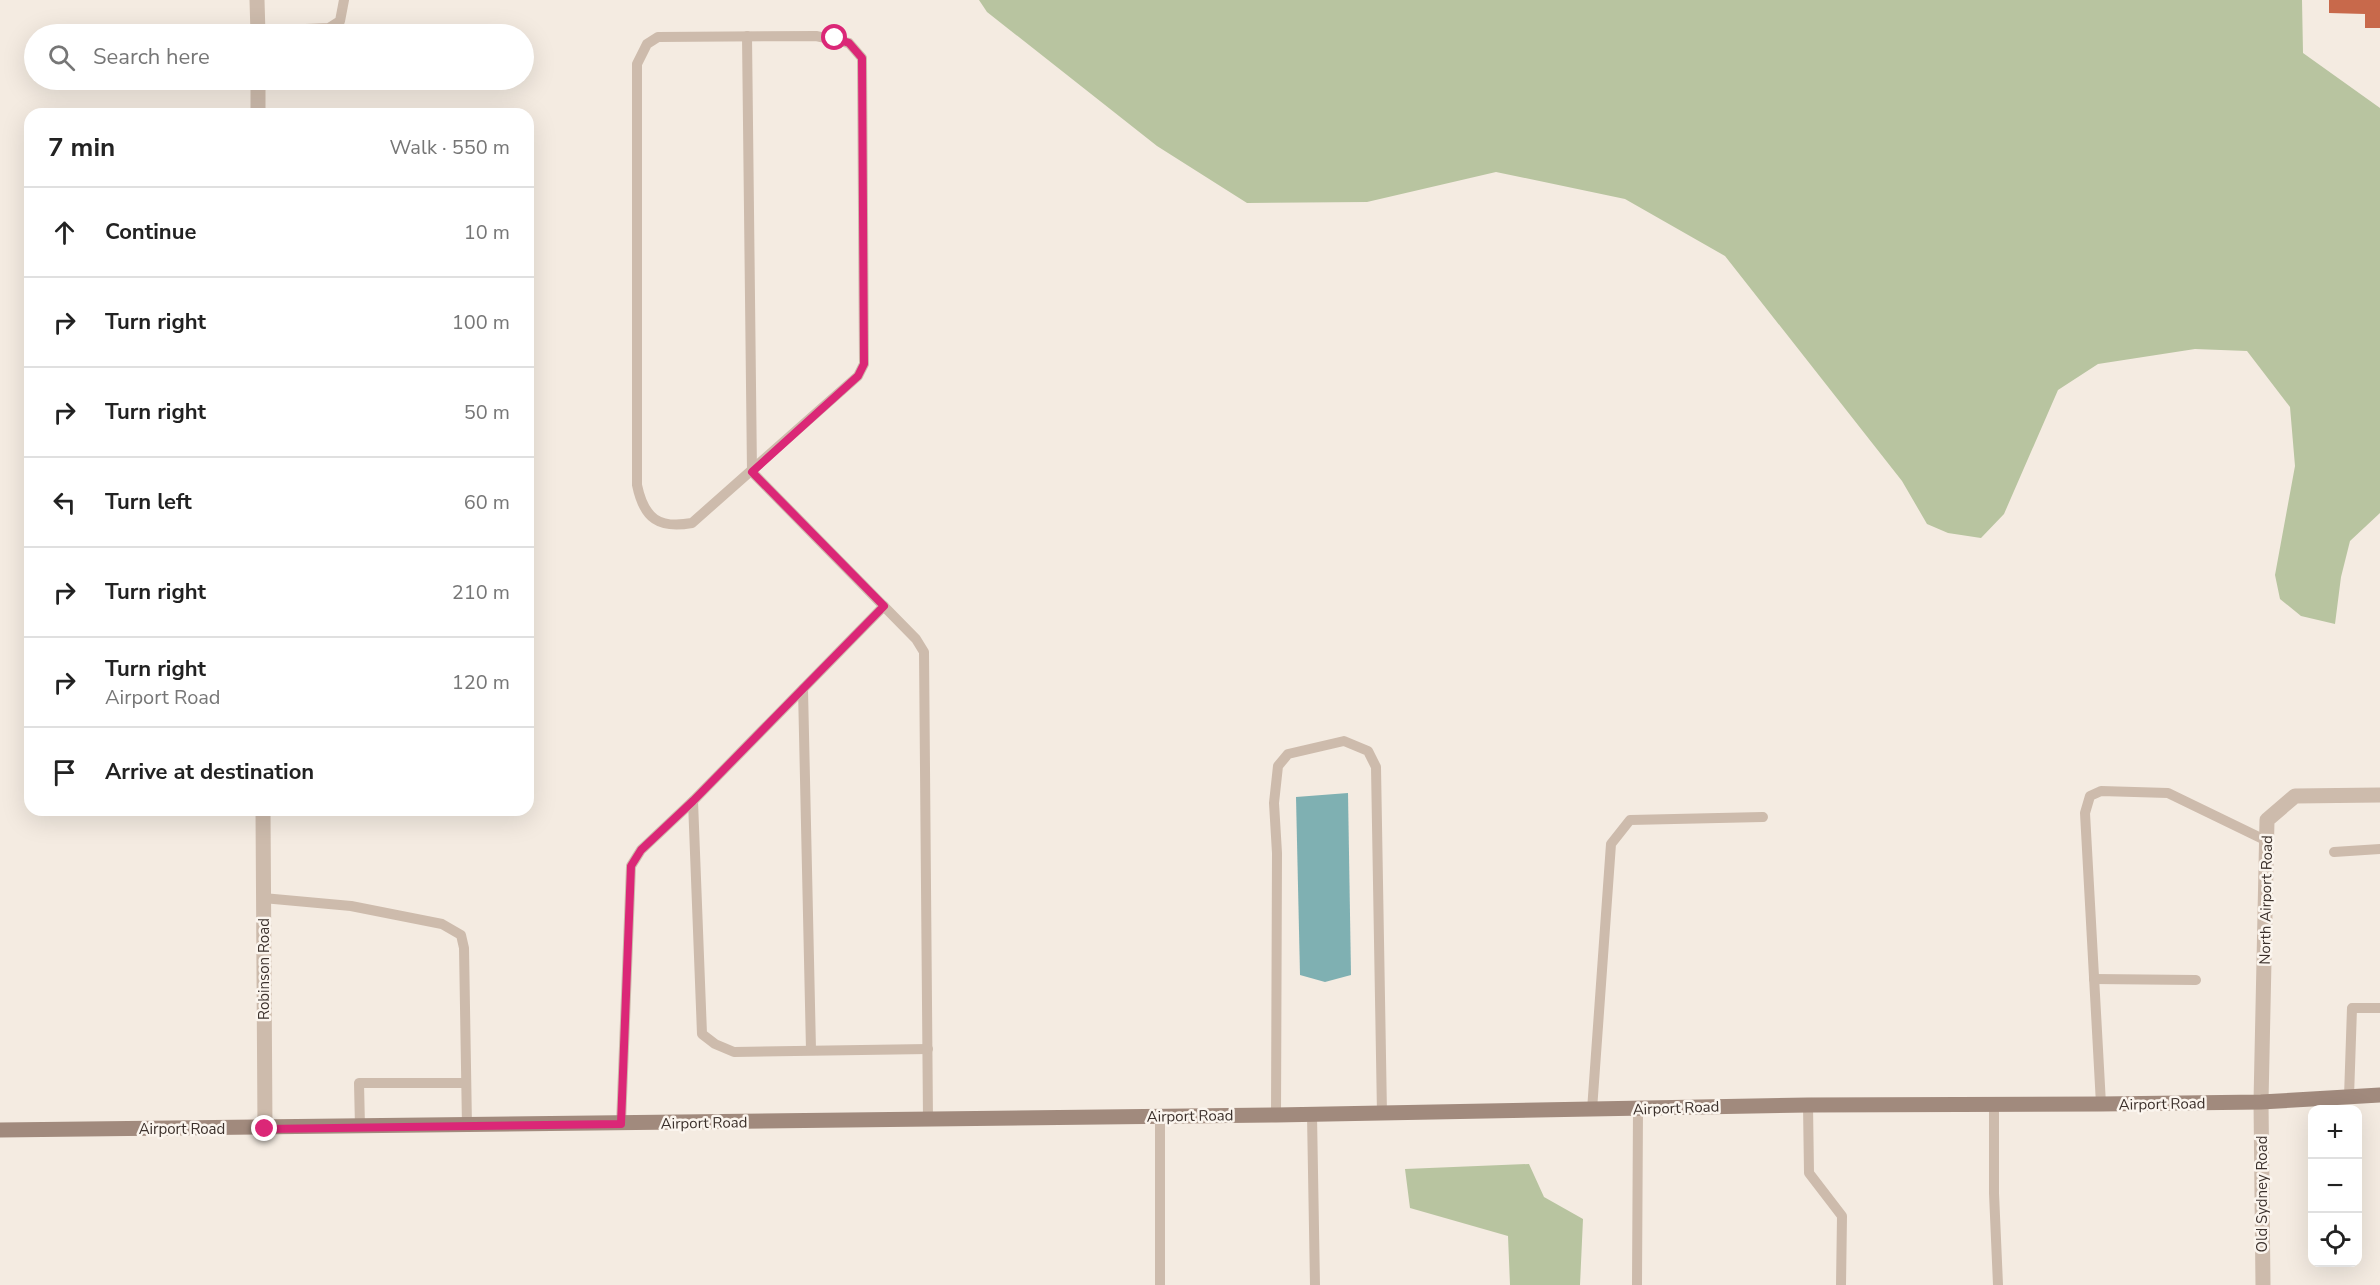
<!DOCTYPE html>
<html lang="en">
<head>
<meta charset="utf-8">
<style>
	body { margin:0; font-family:"Nunito Sans",sans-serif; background:#f6f6f6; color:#222 }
	.controls { position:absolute; right:18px; bottom:18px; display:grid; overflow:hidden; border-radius:12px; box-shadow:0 6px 24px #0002 }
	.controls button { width:54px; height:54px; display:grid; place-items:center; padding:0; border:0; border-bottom:2px solid #e0e0e0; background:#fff; color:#222; font:30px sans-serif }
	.stop { position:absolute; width:18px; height:18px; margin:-14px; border:4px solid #db2777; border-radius:50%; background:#fff }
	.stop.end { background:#db2777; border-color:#fff; box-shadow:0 2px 6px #0008 }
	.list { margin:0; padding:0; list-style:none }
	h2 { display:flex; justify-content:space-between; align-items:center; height:78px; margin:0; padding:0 24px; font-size:26px }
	h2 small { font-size:20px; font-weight:400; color:#767676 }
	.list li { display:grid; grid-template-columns:39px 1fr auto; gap:18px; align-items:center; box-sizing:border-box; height:90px; padding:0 24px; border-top:2px solid #e0e0e0 }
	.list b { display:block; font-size:22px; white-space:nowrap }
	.list p { margin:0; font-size:20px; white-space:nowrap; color:#767676 }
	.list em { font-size:20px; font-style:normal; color:#767676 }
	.icon { flex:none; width:33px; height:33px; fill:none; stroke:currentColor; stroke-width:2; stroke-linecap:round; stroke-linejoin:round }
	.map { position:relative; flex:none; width:2380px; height:1285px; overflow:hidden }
	.search { position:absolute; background:#fff; box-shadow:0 6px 24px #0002; left:24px; top:24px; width:510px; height:66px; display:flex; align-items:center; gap:15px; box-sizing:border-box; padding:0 21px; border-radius:33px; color:#767676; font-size:22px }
	.panel { position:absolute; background:#fff; box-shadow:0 6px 24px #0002; left:24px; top:108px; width:510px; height:708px; border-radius:18px }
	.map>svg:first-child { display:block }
	.green { fill:#b8c4a0 }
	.water { fill:#7fb0b2 }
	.building { fill:#c8694b }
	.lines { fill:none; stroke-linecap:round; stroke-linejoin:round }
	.lane { stroke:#cdbbac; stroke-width:10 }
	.street { stroke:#cdbbac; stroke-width:15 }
	.secondary { stroke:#a18a7d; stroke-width:15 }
	.route { stroke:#db2777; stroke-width:8 }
	.labels { text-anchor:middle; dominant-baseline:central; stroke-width:5; stroke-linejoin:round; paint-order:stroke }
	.street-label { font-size:15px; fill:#3b302b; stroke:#fbf5ee }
</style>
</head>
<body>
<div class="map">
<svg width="2380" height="1285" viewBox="0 0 2380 1285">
	<rect width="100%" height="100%" fill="#f4ebe1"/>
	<g class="green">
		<path d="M979 0H2302L2303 53 2380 108V513L2350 541 2341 577 2335 624 2301 616 2280 599 2275 575 2295 466 2290 407 2247 351 2195 349 2098 364 2058 390 2004 514 1981 538 1948 533 1927 524 1902 481 1725 256 1625 199 1496 172 1367 202 1247 203 1157 146 987 12Z"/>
		<path d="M1529 1164 1544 1197 1583 1219 1580 1285H1510L1508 1236 1410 1208 1405 1169Z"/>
	</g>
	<path class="water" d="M1348 793 1351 975 1325 982 1300 975 1296 797Z"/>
	<path class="building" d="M2329 0H2380V28H2365V14L2329 13Z"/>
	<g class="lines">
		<g class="lane">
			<path d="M258 31 329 28 340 21 344 0"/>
			<path d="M747 36 752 472 916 639 924 652 928 1120"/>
			<path d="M816 36 849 43 862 58 864 364 858 376 692 523C659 529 644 519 637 485V64L647 44 658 37Z"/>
			<path d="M884 606 693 801 702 1034 715 1044 734 1052 928 1049"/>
			<path d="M803 689 811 1050"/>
			<path d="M2334 852 2380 849"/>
			<path d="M263 898 351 906 442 924 461 935 464 948 467 1126"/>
			<path d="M2094 979 2196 980"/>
			<path d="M2349 1097 2352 1008H2380"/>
			<path d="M2101 1104 2085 813 2090 796 2101 791 2168 793 2267 841"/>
			<path d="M1808 1105 1809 1173 1842 1216 1841 1285"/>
			<path d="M1994 1106V1193L1998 1285"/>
			<path d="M1592 1110 1611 844 1630 820 1763 817"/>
			<path d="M1276 1115 1277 853 1274 803 1278 766 1288 754 1344 741 1368 751 1376 767 1382 1114"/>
			<path d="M1312 1115 1315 1285"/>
			<path d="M621 1124 631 866 641 850 693 801"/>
			<path d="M360 1127 359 1083H466"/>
			<path d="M1160 1285V1117"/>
			<path d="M1637 1285 1638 1109"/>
		</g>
		<g class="street">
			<path d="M257 0 258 34"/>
			<path d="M258 80V114"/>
			<path d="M263 810 265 1129"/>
			<path d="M2263 1285 2261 1102 2267 820 2295 796 2380 795"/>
		</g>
		<path class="secondary" d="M0 1130 1276 1115 1808 1105 2101 1104 2261 1102 2380 1095"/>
	</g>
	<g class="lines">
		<path class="route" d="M265 1129 621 1124 631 866 641 850 693 801 884 606 752 472 858 376 864 364 862 58 849 43 835 38"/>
	</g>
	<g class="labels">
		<g class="street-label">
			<text transform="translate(2266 900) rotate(-89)">North Airport Road</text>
			<text transform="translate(264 969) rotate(-90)">Robinson Road</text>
			<text transform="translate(2162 1104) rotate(-1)">Airport Road</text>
			<text transform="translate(1676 1108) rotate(-2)">Airport Road</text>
			<text transform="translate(1190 1116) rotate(-1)">Airport Road</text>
			<text transform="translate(704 1123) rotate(-1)">Airport Road</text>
			<text x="182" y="1129">Airport Road</text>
			<text transform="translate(2262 1194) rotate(-90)">Old Sydney Road</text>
		</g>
	</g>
</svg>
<div class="controls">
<button>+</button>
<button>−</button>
<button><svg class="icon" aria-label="locate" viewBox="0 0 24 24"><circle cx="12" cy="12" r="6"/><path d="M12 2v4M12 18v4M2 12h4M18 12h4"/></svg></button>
</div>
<div class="stop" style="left:835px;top:38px"></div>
<div class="stop end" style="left:265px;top:1129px"></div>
<div class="search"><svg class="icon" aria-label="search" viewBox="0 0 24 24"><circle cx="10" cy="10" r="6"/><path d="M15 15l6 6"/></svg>Search here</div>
<section class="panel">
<h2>7 min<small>Walk · 550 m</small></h2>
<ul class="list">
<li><svg class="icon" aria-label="ahead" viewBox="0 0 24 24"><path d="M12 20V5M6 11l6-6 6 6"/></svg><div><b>Continue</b></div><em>10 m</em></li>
<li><svg class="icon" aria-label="right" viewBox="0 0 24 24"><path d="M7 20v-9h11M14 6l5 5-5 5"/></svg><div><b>Turn right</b></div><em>100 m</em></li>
<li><svg class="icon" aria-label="right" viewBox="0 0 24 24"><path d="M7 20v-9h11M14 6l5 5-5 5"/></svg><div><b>Turn right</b></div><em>50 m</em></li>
<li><svg class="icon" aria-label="left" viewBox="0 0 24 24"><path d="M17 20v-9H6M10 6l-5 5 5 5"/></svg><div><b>Turn left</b></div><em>60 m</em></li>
<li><svg class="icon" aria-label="right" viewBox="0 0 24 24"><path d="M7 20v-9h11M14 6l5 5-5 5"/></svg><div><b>Turn right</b></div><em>210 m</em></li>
<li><svg class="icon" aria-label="right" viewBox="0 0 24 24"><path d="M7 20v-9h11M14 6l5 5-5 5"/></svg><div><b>Turn right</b><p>Airport Road</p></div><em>120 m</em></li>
<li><svg class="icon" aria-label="arrive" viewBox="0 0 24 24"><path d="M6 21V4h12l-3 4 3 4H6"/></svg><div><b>Arrive at destination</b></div></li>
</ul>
</section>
</div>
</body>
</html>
